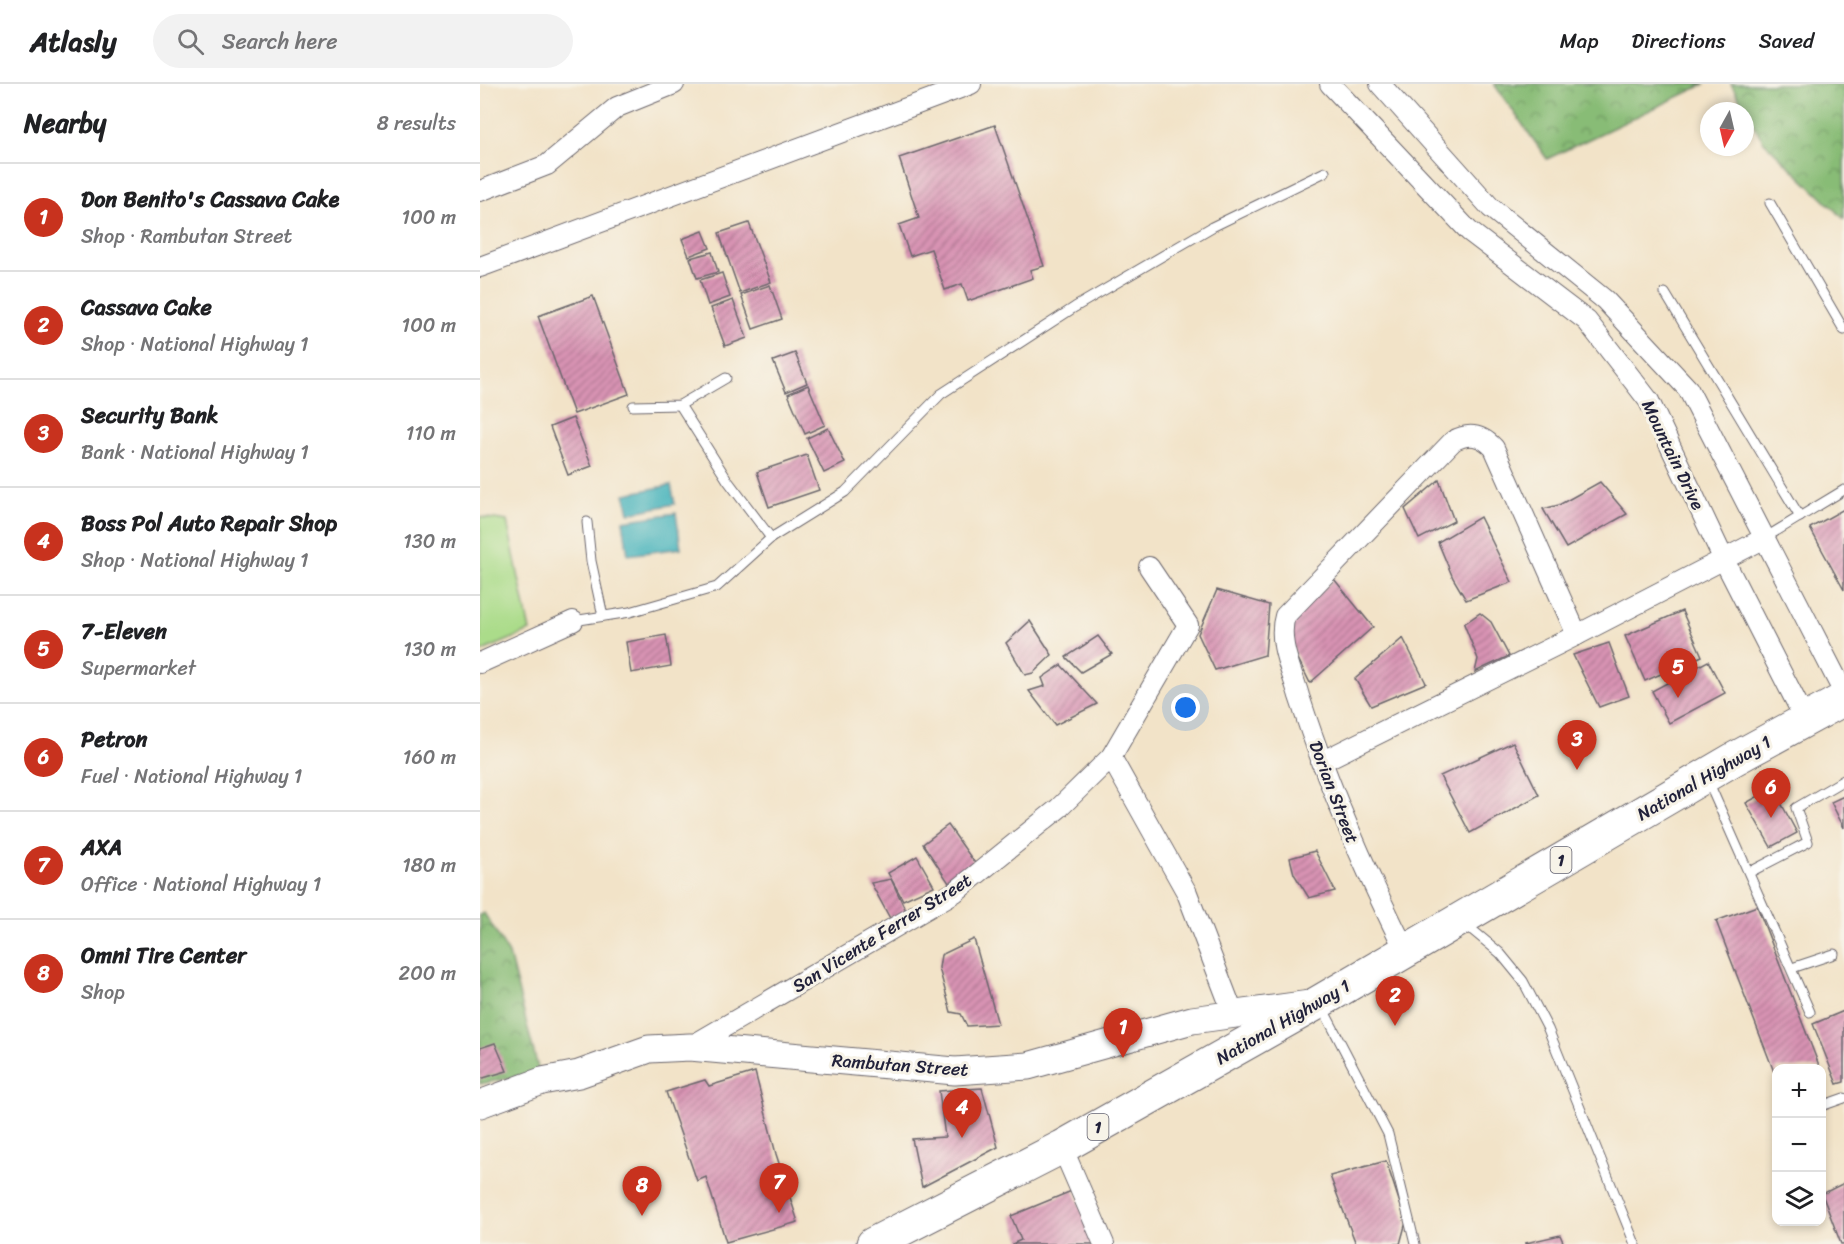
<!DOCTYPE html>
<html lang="en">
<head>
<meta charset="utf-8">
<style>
	body { margin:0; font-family:Sriracha,sans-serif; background:#f2f2f2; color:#202124 }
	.controls { position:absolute; right:18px; bottom:18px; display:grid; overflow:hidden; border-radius:12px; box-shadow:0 3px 9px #0003 }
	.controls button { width:54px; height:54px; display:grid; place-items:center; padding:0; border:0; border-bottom:2px solid #e0e0e0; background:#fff; color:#202124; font:30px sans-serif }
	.compass { position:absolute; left:1220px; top:18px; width:54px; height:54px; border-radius:50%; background:#fff; box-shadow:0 3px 9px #0003; rotate:188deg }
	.you { position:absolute; left:706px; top:624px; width:21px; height:21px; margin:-15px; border:4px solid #fff; border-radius:50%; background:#1a73e8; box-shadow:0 0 0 9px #1a73e833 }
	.badge { display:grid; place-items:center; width:39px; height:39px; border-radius:50%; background:#c8321e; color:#fff; font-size:20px; font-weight:700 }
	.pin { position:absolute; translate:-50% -50px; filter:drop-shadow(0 2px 3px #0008) }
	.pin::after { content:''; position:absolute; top:32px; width:21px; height:18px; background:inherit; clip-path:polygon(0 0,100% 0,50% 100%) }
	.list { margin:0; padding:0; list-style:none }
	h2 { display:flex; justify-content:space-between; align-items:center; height:78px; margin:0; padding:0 24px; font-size:26px }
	h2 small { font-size:20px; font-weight:400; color:#757577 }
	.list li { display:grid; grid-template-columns:39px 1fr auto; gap:18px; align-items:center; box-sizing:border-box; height:108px; padding:0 24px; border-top:2px solid #e0e0e0 }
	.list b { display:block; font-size:22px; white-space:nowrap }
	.list p { margin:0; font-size:20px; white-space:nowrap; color:#757577 }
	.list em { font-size:20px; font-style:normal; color:#757577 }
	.icon { flex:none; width:33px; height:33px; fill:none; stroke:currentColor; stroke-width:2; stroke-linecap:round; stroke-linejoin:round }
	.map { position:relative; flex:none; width:1364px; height:1160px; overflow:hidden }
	header { display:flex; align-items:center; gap:36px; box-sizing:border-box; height:84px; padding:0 30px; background:#fff; border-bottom:2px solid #e0e0e0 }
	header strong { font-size:28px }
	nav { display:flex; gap:33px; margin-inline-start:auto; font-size:21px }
	.search { width:420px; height:54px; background:#f2f2f2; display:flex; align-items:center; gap:15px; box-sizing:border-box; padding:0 21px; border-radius:33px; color:#757577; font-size:22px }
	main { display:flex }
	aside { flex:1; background:#fff }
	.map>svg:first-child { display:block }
	.grass { fill:#abdc8a; stroke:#667f62; stroke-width:1.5 }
	.forest { fill:url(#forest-crowns); stroke:#556f58; stroke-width:1.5 }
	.water { fill:#40b1ba; stroke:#316a7a; stroke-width:1.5 }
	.building { fill:url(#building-hatch) }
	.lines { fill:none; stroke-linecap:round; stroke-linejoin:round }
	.lane-casing { stroke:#6b666c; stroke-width:11 }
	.street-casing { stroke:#6b666c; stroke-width:22 }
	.secondary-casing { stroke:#6b666c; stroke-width:29 }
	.highway-casing { stroke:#6b666c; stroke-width:35 }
	.lane { stroke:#fff; stroke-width:9 }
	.street { stroke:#fff; stroke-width:20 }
	.secondary { stroke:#fff; stroke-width:27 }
	.highway { stroke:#fff; stroke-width:33 }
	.labels { text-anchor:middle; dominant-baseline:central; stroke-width:6; stroke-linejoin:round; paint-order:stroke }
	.shield { fill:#f7f3e8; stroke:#62616f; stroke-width:1.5 }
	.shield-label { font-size:16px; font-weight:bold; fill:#22223b }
	.street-label { font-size:18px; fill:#22223b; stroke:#f7f3e8 }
</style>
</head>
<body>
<header>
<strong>Atlasly</strong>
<div class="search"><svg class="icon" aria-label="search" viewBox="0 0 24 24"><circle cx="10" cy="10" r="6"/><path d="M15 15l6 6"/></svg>Search here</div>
<nav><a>Map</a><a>Directions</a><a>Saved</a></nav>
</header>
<main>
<aside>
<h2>Nearby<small>8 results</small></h2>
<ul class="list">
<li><span class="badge">1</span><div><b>Don Benito's Cassava Cake</b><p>Shop · Rambutan Street</p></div><em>100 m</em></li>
<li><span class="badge">2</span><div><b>Cassava Cake</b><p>Shop · National Highway 1</p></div><em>100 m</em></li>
<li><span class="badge">3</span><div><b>Security Bank</b><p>Bank · National Highway 1</p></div><em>110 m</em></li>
<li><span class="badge">4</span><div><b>Boss Pol Auto Repair Shop</b><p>Shop · National Highway 1</p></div><em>130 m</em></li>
<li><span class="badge">5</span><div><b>7-Eleven</b><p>Supermarket</p></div><em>130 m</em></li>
<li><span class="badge">6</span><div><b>Petron</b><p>Fuel · National Highway 1</p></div><em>160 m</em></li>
<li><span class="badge">7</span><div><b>AXA</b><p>Office · National Highway 1</p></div><em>180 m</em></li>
<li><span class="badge">8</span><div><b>Omni Tire Center</b><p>Shop</p></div><em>200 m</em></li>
</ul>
</aside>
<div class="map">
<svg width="1364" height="1160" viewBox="0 0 1364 1160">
	<defs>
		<pattern id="forest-crowns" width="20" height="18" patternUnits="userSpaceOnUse" patternTransform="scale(1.5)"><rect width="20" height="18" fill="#88bc76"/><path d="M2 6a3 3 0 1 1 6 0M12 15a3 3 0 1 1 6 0" fill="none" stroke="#6f9862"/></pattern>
		<pattern id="building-hatch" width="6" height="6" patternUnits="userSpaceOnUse" patternTransform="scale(1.5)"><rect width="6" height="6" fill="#d893b3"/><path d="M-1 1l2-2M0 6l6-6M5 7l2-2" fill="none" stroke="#af7893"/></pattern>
	</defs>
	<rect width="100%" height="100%" fill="#f7f3e8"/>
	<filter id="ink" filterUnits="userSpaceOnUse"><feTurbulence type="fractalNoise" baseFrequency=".0167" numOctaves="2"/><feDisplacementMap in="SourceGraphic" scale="12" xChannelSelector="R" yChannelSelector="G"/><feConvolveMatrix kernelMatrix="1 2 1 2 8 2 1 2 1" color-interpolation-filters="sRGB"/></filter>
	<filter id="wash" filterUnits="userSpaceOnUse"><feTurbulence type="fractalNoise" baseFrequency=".008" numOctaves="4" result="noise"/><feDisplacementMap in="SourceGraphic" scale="24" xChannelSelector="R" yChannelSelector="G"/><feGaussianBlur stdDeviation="1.35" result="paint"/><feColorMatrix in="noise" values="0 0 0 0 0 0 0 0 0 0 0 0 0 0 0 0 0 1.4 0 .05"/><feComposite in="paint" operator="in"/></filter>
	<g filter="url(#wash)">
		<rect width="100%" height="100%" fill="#f2e3c8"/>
		<path class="grass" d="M0 433 27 437 50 547 0 568Z"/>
		<g class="forest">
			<path d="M1014 0H1225L1067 75Z"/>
			<path d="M1251 0H1364V135L1283 57Z"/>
			<path d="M4 829 29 870 59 988 0 1000V831Z"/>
		</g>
		<g class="water">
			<path d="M191 401 195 420 149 429 145 410Z"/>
			<path d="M196 429 201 464 148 471 143 437Z"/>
		</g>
		<g id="blocks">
			<g class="building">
				<path d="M515 41 564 182 550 186 553 194 488 217 482 200 465 206 451 165 430 172 419 141 439 134 419 74Z"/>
				<path d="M269 139 291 198 260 209 239 149Z"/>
				<path d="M223 147 230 164 209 172 202 155Z"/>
				<path d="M232 168 238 188 217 194 210 174Z"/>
				<path d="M242 189 250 213 228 221 220 196Z"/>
				<path d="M290 201 302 235 273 245 261 211Z"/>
				<path d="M113 212 149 310 94 330 58 232Z"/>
				<path d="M253 216 267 254 245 262 231 224Z"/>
				<path d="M315 269 327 299 306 308 293 277Z"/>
				<path d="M328 301 345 341 325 350 308 310Z"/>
				<path d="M93 334 112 382 88 391 70 343Z"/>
				<path d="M348 344 365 379 344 389 327 354Z"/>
				<path d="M327 371 339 406 289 423 277 388Z"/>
				<path d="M959 396 974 437 939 455 925 425Z"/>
				<path d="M1120 398 1147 430 1086 464 1063 425 1079 421Z"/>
				<path d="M1364 425V506L1330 444Z"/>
				<path d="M1000 433 1032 498 986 516 973 494 958 458Z"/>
				<path d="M854 495 893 543 830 599 802 542Z"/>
				<path d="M737 506 789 521 785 571 735 586 718 550Z"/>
				<path d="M1202 527 1222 572 1165 597 1145 552Z"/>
				<path d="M1000 529 1011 538 1029 572 995 588 998 575 984 540Z"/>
				<path d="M550 537 572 571 553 589 545 591 526 559Z"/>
				<path d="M186 551 191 582 151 589 146 558Z"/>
				<path d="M618 552 632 570 601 588 586 573Z"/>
				<path d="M923 554 946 599 891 622 875 595Z"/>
				<path d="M1129 559 1149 612 1119 623 1093 571Z"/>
				<path d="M1228 577 1245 609 1189 639 1172 607Z"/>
				<path d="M581 581 617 620 575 641 549 607 565 602 562 594Z"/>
				<path d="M1033 658 1059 711 990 749 960 692Z"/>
				<path d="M1293 704 1317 749 1291 763 1266 719Z"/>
				<path d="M1364 712V744L1351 718Z"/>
				<path d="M468 741 497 782 469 799 443 760Z"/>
				<path d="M835 767 855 807 829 814 814 790 810 774Z"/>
				<path d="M437 772 454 802 423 816 408 789Z"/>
				<path d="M411 795 427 829 412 838 391 799Z"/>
				<path d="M1277 822 1340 984H1296V993L1236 837Z"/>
				<path d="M494 855 518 940 487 942 481 930 471 928 459 884 461 871Z"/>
				<path d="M1364 927V998L1357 1000 1333 940Z"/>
				<path d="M15 959 27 987 0 995V964Z"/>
				<path d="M275 988 296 1070 318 1138 246 1158 226 1093 217 1097 186 1008 225 996 229 1002Z"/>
				<path d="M502 1004 518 1063 442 1103 432 1055 465 1053 459 1007Z"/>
				<path d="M906 1077 926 1138 920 1160H876L850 1092Z"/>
				<path d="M1364 1099V1160H1361L1342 1110Z"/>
				<path d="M594 1106 617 1160H532L541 1156 531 1132Z"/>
				<path d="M1080 1151 1084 1160H1045V1159Z"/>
			</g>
		</g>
	</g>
	<g filter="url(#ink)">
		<use href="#blocks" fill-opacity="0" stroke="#6b666c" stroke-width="1.5"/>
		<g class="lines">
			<g class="lane-casing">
				<g id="lane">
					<path d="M1290 119 1364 246"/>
					<path d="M1185 209 1320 433"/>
					<path d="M200 321 248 397 291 454"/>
					<path d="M153 322 200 321 246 294"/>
					<path d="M107 438 111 477 123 532"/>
					<path d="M1283 455 1364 406"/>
					<path d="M93 537 150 528 237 503 291 454 365 408 461 310 595 223 732 143 845 88"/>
					<path d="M1228 697 1330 928"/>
					<path d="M1270 788 1328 758 1316 724 1364 696"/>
					<path d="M985 840 1020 869 1043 897 1068 945 1155 1160"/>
					<path d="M1312 884 1354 870"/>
					<path d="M842 923 908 1050 935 1160"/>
					<path d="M1344 1021 1364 1014"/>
				</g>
			</g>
			<g class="street-casing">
				<g id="street">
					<path d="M850 0 989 147 1107 237 1169 317 1244 476 1325 635"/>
					<path d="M900 0 1011 124 1125 216 1208 305 1364 609"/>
					<path d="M0 107 67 81 137 23 194 0"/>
					<path d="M0 183 491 0"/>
					<path d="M0 579 93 537"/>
					<path d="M631 673 707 809 753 929"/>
					<path d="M841 678 1097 551 1283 455"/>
					<path d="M925 866C883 782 848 702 819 612 812 587 797 558 805 532L973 357C989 348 1002 351 1014 364L1097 551"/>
					<path d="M210 963 475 808 579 724 631 673 708 541 669 483"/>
					<path d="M582 1063 624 1160"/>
				</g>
			</g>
			<g class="secondary-casing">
				<path id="secondary" d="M0 1020 62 997 99 990 169 965 210 963 475 987 548 982 712 936 830 920"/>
			</g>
			<g class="highway-casing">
				<path id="highway" d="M393 1160 582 1063 839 918 1254 675 1364 615"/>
			</g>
			<use href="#lane" class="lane"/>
			<use href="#street" class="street"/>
			<use href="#secondary" class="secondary"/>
			<use href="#highway" class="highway"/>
		</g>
	</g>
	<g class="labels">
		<g class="shield">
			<rect x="1070.5" y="763" width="21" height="26" rx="4.5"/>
			<rect x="607.5" y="1030" width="21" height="26" rx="4.5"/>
		</g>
		<g class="shield-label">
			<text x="1081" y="776">1</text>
			<text x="618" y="1043">1</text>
		</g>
		<g class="street-label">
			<text transform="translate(1193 371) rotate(64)">Mountain Drive</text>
			<text transform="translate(1224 694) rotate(-30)">National Highway 1</text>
			<text transform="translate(854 708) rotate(69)">Dorian Street</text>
			<text transform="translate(402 849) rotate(-32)">San Vicente Ferrer Street</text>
			<text transform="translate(803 938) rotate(-30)">National Highway 1</text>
			<text transform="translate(420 981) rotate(4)">Rambutan Street</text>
		</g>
	</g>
</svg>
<div class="controls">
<button>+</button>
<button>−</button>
<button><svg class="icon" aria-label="layers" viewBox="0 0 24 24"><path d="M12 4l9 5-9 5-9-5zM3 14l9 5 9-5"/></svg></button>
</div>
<svg class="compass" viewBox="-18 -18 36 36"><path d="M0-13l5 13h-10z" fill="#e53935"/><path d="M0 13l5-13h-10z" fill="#757577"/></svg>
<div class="you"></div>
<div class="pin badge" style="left:643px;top:974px">1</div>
<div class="pin badge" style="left:915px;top:942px">2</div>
<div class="pin badge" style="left:1097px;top:686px">3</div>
<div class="pin badge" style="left:482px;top:1054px">4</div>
<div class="pin badge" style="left:1198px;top:614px">5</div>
<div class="pin badge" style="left:1291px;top:734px">6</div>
<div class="pin badge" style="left:299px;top:1129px">7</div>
<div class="pin badge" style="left:162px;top:1132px">8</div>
</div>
</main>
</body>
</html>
